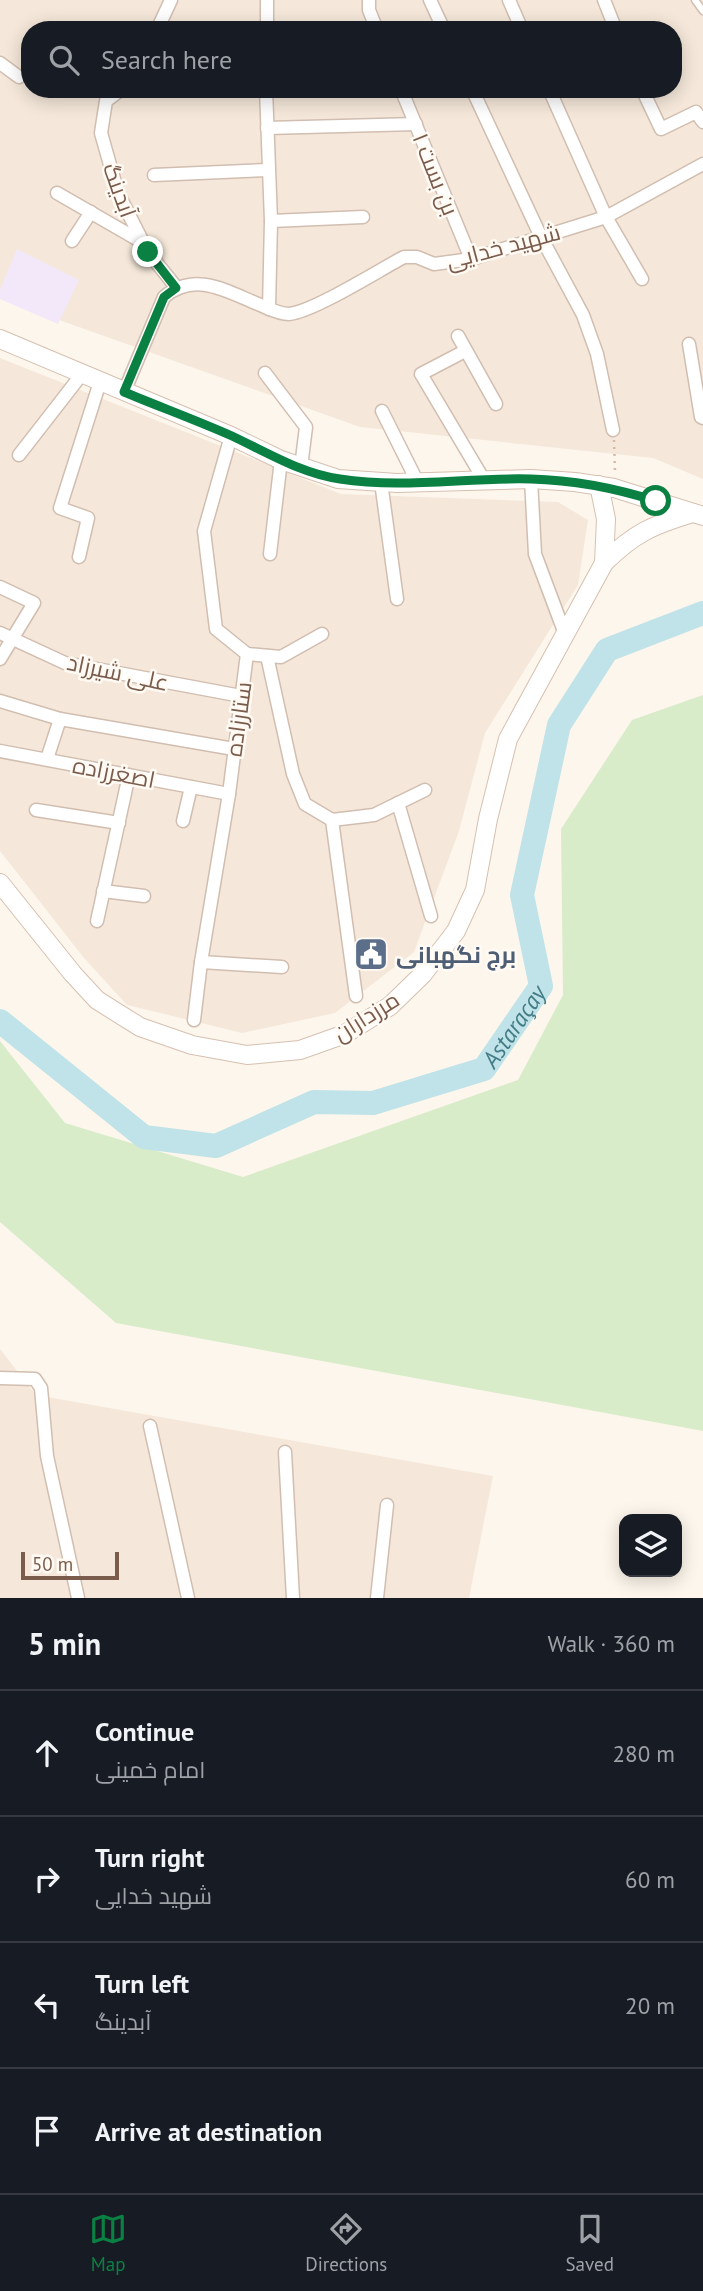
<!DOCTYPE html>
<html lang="en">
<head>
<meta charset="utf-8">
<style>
	body { margin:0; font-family:"PT Sans",Cairo,sans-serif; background:#20242c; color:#f1f3f6 }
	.controls { position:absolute; right:21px; bottom:21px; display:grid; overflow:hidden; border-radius:14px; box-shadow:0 4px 18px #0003 }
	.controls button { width:63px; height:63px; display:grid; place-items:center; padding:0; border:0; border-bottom:2px solid #363941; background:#171b24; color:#f1f3f6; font:35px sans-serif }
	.scale { position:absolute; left:21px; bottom:18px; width:98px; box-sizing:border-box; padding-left:7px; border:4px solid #7a5c4d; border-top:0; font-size:19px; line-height:24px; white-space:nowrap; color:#7a5c4d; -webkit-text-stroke:5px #fffaf3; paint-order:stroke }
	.stop { position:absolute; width:21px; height:21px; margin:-16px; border:5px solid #0b8043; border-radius:50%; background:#fff }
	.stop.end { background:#0b8043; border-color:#fff; box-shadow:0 2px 7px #0008 }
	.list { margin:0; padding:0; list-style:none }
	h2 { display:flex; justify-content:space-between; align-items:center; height:91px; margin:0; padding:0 28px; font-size:30px }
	h2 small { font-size:23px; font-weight:400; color:#9ea1a6 }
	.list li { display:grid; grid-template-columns:46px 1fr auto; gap:21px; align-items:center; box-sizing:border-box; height:126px; padding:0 28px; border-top:2px solid #363941 }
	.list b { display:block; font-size:26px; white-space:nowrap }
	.list p { margin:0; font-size:23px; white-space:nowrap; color:#9ea1a6 }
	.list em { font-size:23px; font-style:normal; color:#9ea1a6 }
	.icon { flex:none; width:38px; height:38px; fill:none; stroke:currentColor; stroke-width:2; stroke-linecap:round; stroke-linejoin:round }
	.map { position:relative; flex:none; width:703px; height:1598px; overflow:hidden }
	.search { position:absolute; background:#171b24; box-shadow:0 4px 18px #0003; left:21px; right:21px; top:21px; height:77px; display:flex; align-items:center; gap:18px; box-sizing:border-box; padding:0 24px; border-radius:28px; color:#9ea1a6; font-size:26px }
	.sheet { height:595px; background:#171b24 }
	nav { display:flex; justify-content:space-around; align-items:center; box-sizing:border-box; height:98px; border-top:2px solid #363941; background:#171b24; font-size:19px; color:#9ea1a6 }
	nav a { display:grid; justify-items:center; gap:4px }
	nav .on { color:#0b8043 }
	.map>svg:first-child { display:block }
	.residential { fill:#f5e8da; fill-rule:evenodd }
	.education { fill:#f3e8fa }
	.green { fill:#d8ecc9 }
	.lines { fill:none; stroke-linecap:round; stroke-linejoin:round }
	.river { stroke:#bfe3e8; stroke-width:24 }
	.lane-casing { stroke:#d1beb0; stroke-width:9 }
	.street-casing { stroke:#d1beb0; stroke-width:15 }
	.secondary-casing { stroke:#d6c0b0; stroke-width:20 }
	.path { stroke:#d9b8a5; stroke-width:2.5; stroke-dasharray:2 5; stroke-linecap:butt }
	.lane { stroke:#fff; stroke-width:6 }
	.street { stroke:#fff; stroke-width:12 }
	.secondary { stroke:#fff; stroke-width:18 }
	.route { stroke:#0b8043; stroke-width:9 }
	.labels { text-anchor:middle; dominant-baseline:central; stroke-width:5; stroke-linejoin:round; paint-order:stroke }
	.street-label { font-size:23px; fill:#7a5c4d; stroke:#fffaf3 }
	.service-label { font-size:23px; font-weight:bold; fill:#4e5e75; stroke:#fffaf3; text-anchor:start }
	.water-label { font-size:24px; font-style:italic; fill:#437c86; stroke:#fffaf3 }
</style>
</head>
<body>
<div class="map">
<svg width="703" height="1598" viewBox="0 0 703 1598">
	<rect width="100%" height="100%" fill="#fdf6ec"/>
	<g class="residential">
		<path d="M0 0H703V479L653 458 360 427 0 299ZM30 30H673V89H30Z"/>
		<path d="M0 358 341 494 558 502 588 520 578 585 485 733 459 831 414 952 335 1013 242 1033 127 1005 84 958 0 851Z"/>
		<path d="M0 1349 36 1395 493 1476 469 1598H0Z"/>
	</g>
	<path class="education" d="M17 249 79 280 58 324 0 299V290Z"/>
	<path class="green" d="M703 695V1431L116 1323 0 1222V1041L65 1123 243 1177 518 1080 563 995 561 829 632 720Z"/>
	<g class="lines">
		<path class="river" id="s1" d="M0 1021 144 1137 216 1146 314 1102 373 1103 484 1069 541 986 522 895 559 725 607 650 703 613"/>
		<g class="lane-casing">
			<path id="lane" d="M695 0 703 11"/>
		</g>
		<g class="street-casing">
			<g id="street">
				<path d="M369 0V10L377 30"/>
				<path d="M430 0 444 30"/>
				<path d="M509 0 522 30"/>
				<path d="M604 0 616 30"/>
				<path d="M157 30 171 0"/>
				<path d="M267 30V0"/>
				<path d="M0 63 19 77"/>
				<path d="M122 89 106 101 101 133 118 193 148 252 176 287"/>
				<path d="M266 89 271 221 269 309"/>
				<path d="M401 89 471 259"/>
				<path d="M472 89 541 237 583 315 597 354 613 430"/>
				<path d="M549 89 606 217 642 279"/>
				<path d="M642 89 661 129 696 112 703 122"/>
				<path d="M267 128 416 124"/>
				<path d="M154 175 268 170"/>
				<path d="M57 193 142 242"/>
				<path d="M271 221 363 217"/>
				<path d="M72 241 91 212"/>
				<path d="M458 336 496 404"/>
				<path d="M689 344 701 417 703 418"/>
				<path d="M465 351 421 374 484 480"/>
				<path d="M265 373 306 427 301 467"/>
				<path d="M124 392 164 297C195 271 226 291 258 304 268 308 278 314 289 314 313 312 379 270 404 257H417L434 264 471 259 606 217 703 164"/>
				<path d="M382 411 418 483"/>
				<path d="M231 436 204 531 216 629 247 654"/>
				<path d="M19 455 82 374"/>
				<path d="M531 479 535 554 565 634"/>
				<path d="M381 482 397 599"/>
				<path d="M270 554 281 460"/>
				<path d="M79 557 88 518 60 508 100 382"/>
				<path d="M0 587 34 603 0 659"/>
				<path d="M0 633 65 663 241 696"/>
				<path d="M247 654 281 657 322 634"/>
				<path d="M267 656 293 774 305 804 332 820 374 815 425 790"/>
				<path d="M0 701 60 719 234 749"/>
				<path d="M0 751 229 794"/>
				<path d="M47 759 60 719"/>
				<path d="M398 803 431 916"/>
				<path d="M36 810 119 823"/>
				<path d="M332 820 356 996"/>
				<path d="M183 821 191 787"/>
				<path d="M103 891 144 896"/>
				<path d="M97 921 129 775"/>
				<path d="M201 962 282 967"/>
				<path d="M194 1020 201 962 229 794 247 654"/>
				<path d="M0 1378 35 1379 41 1388 47 1456 78 1598"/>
				<path d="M150 1426 188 1598"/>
				<path d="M285 1452 293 1598"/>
				<path d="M377 1598 387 1505"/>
			</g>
		</g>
		<g class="secondary-casing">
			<g id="secondary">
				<path d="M0 339 231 436 281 460 338 479 397 483 531 479 575 482 614 488 703 516"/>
				<path d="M599 485 606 519 604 563C634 533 653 525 693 513"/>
				<path d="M0 883 73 974 97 1000 140 1027 192 1045 247 1055 300 1050 345 1034 390 1006 423 974 456 931 475 890 488 819 508 739 604 563"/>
			</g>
		</g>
		<path class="path" d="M614 440 615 472"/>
		<use href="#lane" class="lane"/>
		<use href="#street" class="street"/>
		<use href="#secondary" class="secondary"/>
	</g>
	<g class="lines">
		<path class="route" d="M148 252 176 288 164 297 124 392C160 407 196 420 232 436 266 452 302 474 340 479 403 489 468 477 531 479 574 480 615 488 656 501"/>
	</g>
	<defs>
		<g id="civic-square" transform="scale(1.75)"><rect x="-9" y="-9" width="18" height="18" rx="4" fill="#5c6f8a" stroke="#fffaf3"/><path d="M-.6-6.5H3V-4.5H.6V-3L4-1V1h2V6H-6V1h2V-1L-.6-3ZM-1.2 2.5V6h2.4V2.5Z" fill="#fff"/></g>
	</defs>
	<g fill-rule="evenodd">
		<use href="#civic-square" x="371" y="954"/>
	</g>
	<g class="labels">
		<g class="street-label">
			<text transform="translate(436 174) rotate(68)">بن بست ۱</text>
			<text transform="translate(120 190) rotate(70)">آبدینگ</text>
			<text transform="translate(503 246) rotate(-15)">شهید خدایی</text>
			<text transform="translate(118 672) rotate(12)">علی شیرزاد</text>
			<text transform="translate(238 719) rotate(-82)">ستارزاده</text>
			<text transform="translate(114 772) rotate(11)">اصغرزاده</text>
			<text transform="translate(366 1016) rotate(-32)">مرزداران</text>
		</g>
		<g class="service-label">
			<text x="396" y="954">برج نگهبانی</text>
		</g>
		<g class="water-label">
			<text stroke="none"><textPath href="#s1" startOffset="592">Astaraçay</textPath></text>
		</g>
	</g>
</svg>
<div class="controls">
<button><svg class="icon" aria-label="layers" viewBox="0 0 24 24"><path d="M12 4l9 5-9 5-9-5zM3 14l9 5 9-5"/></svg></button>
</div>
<div class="scale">50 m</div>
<div class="stop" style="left:656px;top:501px"></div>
<div class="stop end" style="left:148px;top:252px"></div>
<div class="search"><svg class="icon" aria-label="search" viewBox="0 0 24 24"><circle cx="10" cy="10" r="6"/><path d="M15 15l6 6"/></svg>Search here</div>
</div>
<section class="sheet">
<h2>5 min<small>Walk · 360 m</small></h2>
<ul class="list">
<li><svg class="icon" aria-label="ahead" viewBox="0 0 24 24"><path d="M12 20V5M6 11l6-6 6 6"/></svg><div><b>Continue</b><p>امام خمینی</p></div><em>280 m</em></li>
<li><svg class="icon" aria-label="right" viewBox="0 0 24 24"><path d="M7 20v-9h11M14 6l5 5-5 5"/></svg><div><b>Turn right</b><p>شهید خدایی</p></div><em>60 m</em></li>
<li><svg class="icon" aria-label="left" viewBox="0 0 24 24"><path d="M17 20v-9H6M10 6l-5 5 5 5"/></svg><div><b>Turn left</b><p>آبدینگ</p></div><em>20 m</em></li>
<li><svg class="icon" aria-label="arrive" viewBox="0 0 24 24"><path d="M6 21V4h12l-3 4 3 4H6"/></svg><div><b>Arrive at destination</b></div></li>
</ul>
</section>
<nav>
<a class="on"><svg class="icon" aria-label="map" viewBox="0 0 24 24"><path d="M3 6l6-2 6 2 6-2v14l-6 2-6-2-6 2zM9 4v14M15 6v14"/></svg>Map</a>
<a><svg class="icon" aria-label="directions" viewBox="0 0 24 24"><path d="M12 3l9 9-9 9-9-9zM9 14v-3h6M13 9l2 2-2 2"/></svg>Directions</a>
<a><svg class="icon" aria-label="saved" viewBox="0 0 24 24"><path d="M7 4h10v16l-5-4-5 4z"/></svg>Saved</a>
</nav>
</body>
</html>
